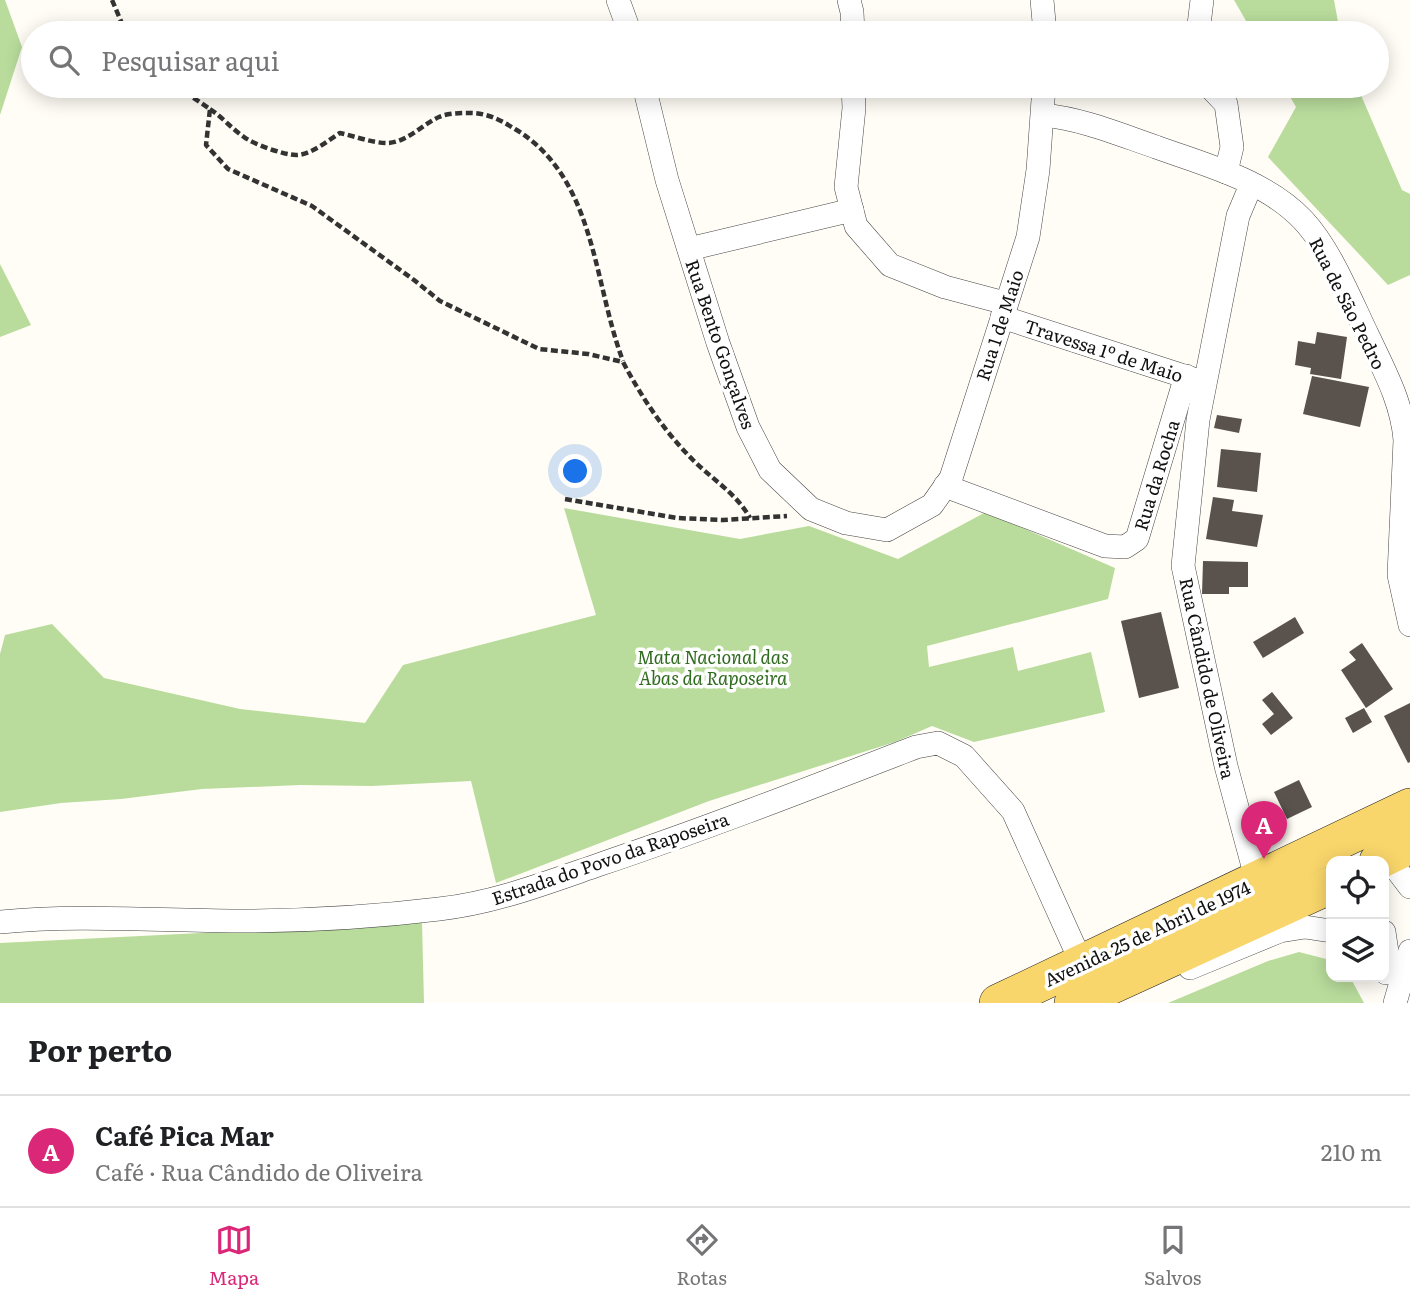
<!DOCTYPE html>
<html lang="pt">
<head>
<meta charset="utf-8">
<style>
	body { margin:0; font-family:Literata,serif; background:#f2f2f2; color:#202124 }
	.controls { position:absolute; right:21px; bottom:21px; display:grid; overflow:hidden; border-radius:14px; box-shadow:0 4px 18px #0003 }
	.controls button { width:63px; height:63px; display:grid; place-items:center; padding:0; border:0; border-bottom:2px solid #e0e0e0; background:#fff; color:#202124; font:35px sans-serif }
	.you { position:absolute; left:576px; top:472px; width:24px; height:24px; margin:-18px; border:5px solid #fff; border-radius:50%; background:#1a73e8; box-shadow:0 0 0 10px #1a73e833 }
	.badge { display:grid; place-items:center; width:46px; height:46px; border-radius:50%; background:#db2777; color:#fff; font-size:23px; font-weight:700 }
	.pin { position:absolute; translate:-50% -58px; filter:drop-shadow(0 2px 4px #0008) }
	.pin::after { content:''; position:absolute; top:37px; width:24px; height:21px; background:inherit; clip-path:polygon(0 0,100% 0,50% 100%) }
	.list { margin:0; padding:0; list-style:none }
	h2 { display:flex; justify-content:space-between; align-items:center; height:91px; margin:0; padding:0 28px; font-size:30px }
	h2 small { font-size:23px; font-weight:400; color:#757577 }
	.list li { display:grid; grid-template-columns:46px 1fr auto; gap:21px; align-items:center; box-sizing:border-box; height:112px; padding:0 28px; border-top:2px solid #e0e0e0 }
	.list b { display:block; font-size:26px; white-space:nowrap }
	.list p { margin:0; font-size:23px; white-space:nowrap; color:#757577 }
	.list em { font-size:23px; font-style:normal; color:#757577 }
	.icon { flex:none; width:38px; height:38px; fill:none; stroke:currentColor; stroke-width:2; stroke-linecap:round; stroke-linejoin:round }
	.map { position:relative; flex:none; width:1410px; height:1003px; overflow:hidden }
	.search { position:absolute; background:#fff; box-shadow:0 4px 18px #0003; left:21px; right:21px; top:21px; height:77px; display:flex; align-items:center; gap:18px; box-sizing:border-box; padding:0 24px; border-radius:38px; color:#757577; font-size:26px }
	.sheet { height:203px; background:#fff }
	nav { display:flex; justify-content:space-around; align-items:center; box-sizing:border-box; height:98px; border-top:2px solid #e0e0e0; background:#fff; font-size:19px; color:#757577 }
	nav a { display:grid; justify-items:center; gap:4px }
	nav .on { color:#db2777 }
	.map>svg:first-child { display:block }
	.forest { fill:#b9dc9c }
	.building { fill:#5a524d }
	.lines { fill:none; stroke-linecap:round; stroke-linejoin:round }
	.street-casing { stroke:#444; stroke-width:24 }
	.primary-casing { stroke:#222; stroke-width:38 }
	.path { stroke:#333; stroke-width:4.5; stroke-dasharray:7 3.5; stroke-linecap:butt }
	.street { stroke:#fff; stroke-width:23 }
	.primary { stroke:#f9d66b; stroke-width:37 }
	.labels { text-anchor:middle; dominant-baseline:central; stroke-width:7; stroke-linejoin:round; paint-order:stroke }
	.street-label { font-size:18px; fill:#111; stroke:#fff }
	.park-label { font-size:18px; font-style:italic; fill:#2f6b1f; stroke:#fff }
</style>
</head>
<body>
<div class="map">
<svg width="1410" height="1003" viewBox="0 0 1410 1003">
	<rect width="100%" height="100%" fill="#fffdf5"/>
	<g class="forest">
		<path d="M0 0H5L22 47 0 115Z"/>
		<path d="M1234 0H1334L1340 33H1253Z"/>
		<path d="M1284 86H1357L1402 190 1410 194V275L1388 285 1268 157 1296 107Z"/>
		<path d="M0 264 31 325 0 337Z"/>
		<path d="M564 508 740 539 809 526 898 559 986 512 1115 568 1108 599 927 646 929 667 1013 647 1018 671 1091 652 1105 712 974 742 932 726 895 742 709 801 496 883 471 781 372 786 300 785 202 789 121 799 61 803 0 812V654L5 635 52 624 104 678 240 709 365 723 403 665 596 615Z"/>
		<path d="M422 922 424 1003H0V943Z"/>
		<path d="M1299 952 1326 959 1331 963V977H1350L1364 1003H1168L1268 961Z"/>
	</g>
	<g class="building">
		<path d="M1317 332 1347 337 1341 379 1310 374 1311 368 1295 365 1298 341 1315 344Z"/>
		<path d="M1312 376 1369 387 1360 427 1303 414Z"/>
		<path d="M1217 415 1242 419 1239 433 1214 428Z"/>
		<path d="M1221 449 1261 453 1257 492 1217 487Z"/>
		<path d="M1213 497 1234 500 1232 511 1263 515 1257 547 1206 539Z"/>
		<path d="M1203 561 1248 562V587H1229V594H1202Z"/>
		<path d="M1161 612 1179 688 1139 698 1121 621Z"/>
		<path d="M1295 617 1304 633 1263 658 1253 642Z"/>
		<path d="M1362 643 1393 689 1366 708 1341 670 1356 660 1349 652Z"/>
		<path d="M1272 692 1293 718 1271 735 1262 724 1274 714 1262 700Z"/>
		<path d="M1410 703V762L1408 763 1384 716Z"/>
		<path d="M1364 708 1372 722 1353 733 1345 718Z"/>
		<path d="M1299 780 1312 807 1287 819 1274 792Z"/>
	</g>
	<g class="lines">
		<g class="street-casing">
			<g id="street">
				<path d="M618 0 630 33"/>
				<path d="M849 0 852 12 853 33"/>
				<path d="M1042 0 1045 33"/>
				<path d="M1198 33 1202 0"/>
				<path d="M644 86 667 180 718 343 748 427 770 470 811 509 846 523 887 530 932 505 951 478 1028 237 1038 170 1044 86"/>
				<path d="M853 86 854 108 846 187 856 226 890 265 945 287 1005 303"/>
				<path d="M1209 86 1226 104 1232 147 1226 172"/>
				<path d="M1043 115C1083 119 1118 134 1156 147 1205 165 1265 180 1303 220 1331 250 1350 299 1368 336 1384 370 1402 402 1405 440L1399 575 1410 625"/>
				<path d="M1251 185 1238 216 1198 420 1183 566 1226 766 1257 881"/>
				<path d="M689 249 852 210"/>
				<path d="M1002 317 1199 381"/>
				<path d="M945 486 1105 546 1125 547 1137 539 1186 376"/>
				<path d="M1384 863 1397 870 1410 887"/>
				<path d="M0 922C79 914 159 921 238 921 305 921 373 917 439 909 494 903 546 883 598 865 705 829 810 788 916 747L938 743 964 756 1013 811 1082 964"/>
				<path d="M1384 932 1387 952 1386 973"/>
				<path d="M1190 968 1280 931 1305 927 1331 931"/>
				<path d="M1395 1003 1410 951"/>
			</g>
		</g>
		<g class="primary-casing">
			<g id="primary">
				<path d="M1378 861 1410 845"/>
				<path d="M998 1003 1410 807"/>
				<path d="M1073 1003 1331 885"/>
			</g>
		</g>
		<g class="path">
			<path d="M112 0 126 33"/>
			<path d="M176 86 210 109 206 145 228 169 312 206 414 280 440 301 539 349 588 354 623 362C642 398 664 431 693 460 713 480 736 493 750 518"/>
			<path d="M210 109C222 117 232 129 244 137 253 144 284 155 296 155 311 155 327 141 340 133 354 136 372 143 387 143 406 143 423 124 439 117 447 113 462 113 471 113 488 113 502 121 515 129 596 178 593 282 623 361"/>
			<path d="M565 499 677 518 723 520 787 516"/>
		</g>
		<use href="#street" class="street"/>
		<use href="#primary" class="primary"/>
	</g>
	<g class="labels">
		<g class="street-label">
			<text transform="translate(1348 303) rotate(63)">Rua de São Pedro</text>
			<text transform="translate(999 325) rotate(-72)">Rua 1 de Maio</text>
			<text transform="translate(721 344) rotate(71)">Rua Bento Gonçalves</text>
			<text transform="translate(1104 350) rotate(18)">Travessa 1º de Maio</text>
			<text transform="translate(1156 475) rotate(-73)">Rua da Rocha</text>
			<text transform="translate(1208 678) rotate(78)">Rua Cândido de Oliveira</text>
			<text transform="translate(610 858) rotate(-19)">Estrada do Povo da Raposeira</text>
			<text transform="translate(1147 933) rotate(-25)">Avenida 25 de Abril de 1974</text>
		</g>
		<g class="park-label">
			<text x="713" y="656">Mata Nacional das<tspan x="713" dy="21">Abas da Raposeira</tspan></text>
		</g>
	</g>
</svg>
<div class="controls">
<button><svg class="icon" aria-label="locate" viewBox="0 0 24 24"><circle cx="12" cy="12" r="6"/><path d="M12 2v4M12 18v4M2 12h4M18 12h4"/></svg></button>
<button><svg class="icon" aria-label="layers" viewBox="0 0 24 24"><path d="M12 4l9 5-9 5-9-5zM3 14l9 5 9-5"/></svg></button>
</div>
<div class="you"></div>
<div class="pin badge" style="left:1264px;top:859px">A</div>
<div class="search"><svg class="icon" aria-label="search" viewBox="0 0 24 24"><circle cx="10" cy="10" r="6"/><path d="M15 15l6 6"/></svg>Pesquisar aqui</div>
</div>
<section class="sheet">
<h2>Por perto<small></small></h2>
<ul class="list">
<li><span class="badge">A</span><div><b>Café Pica Mar</b><p>Café · Rua Cândido de Oliveira</p></div><em>210 m</em></li>
</ul>
</section>
<nav>
<a class="on"><svg class="icon" aria-label="map" viewBox="0 0 24 24"><path d="M3 6l6-2 6 2 6-2v14l-6 2-6-2-6 2zM9 4v14M15 6v14"/></svg>Mapa</a>
<a><svg class="icon" aria-label="directions" viewBox="0 0 24 24"><path d="M12 3l9 9-9 9-9-9zM9 14v-3h6M13 9l2 2-2 2"/></svg>Rotas</a>
<a><svg class="icon" aria-label="saved" viewBox="0 0 24 24"><path d="M7 4h10v16l-5-4-5 4z"/></svg>Salvos</a>
</nav>
</body>
</html>
